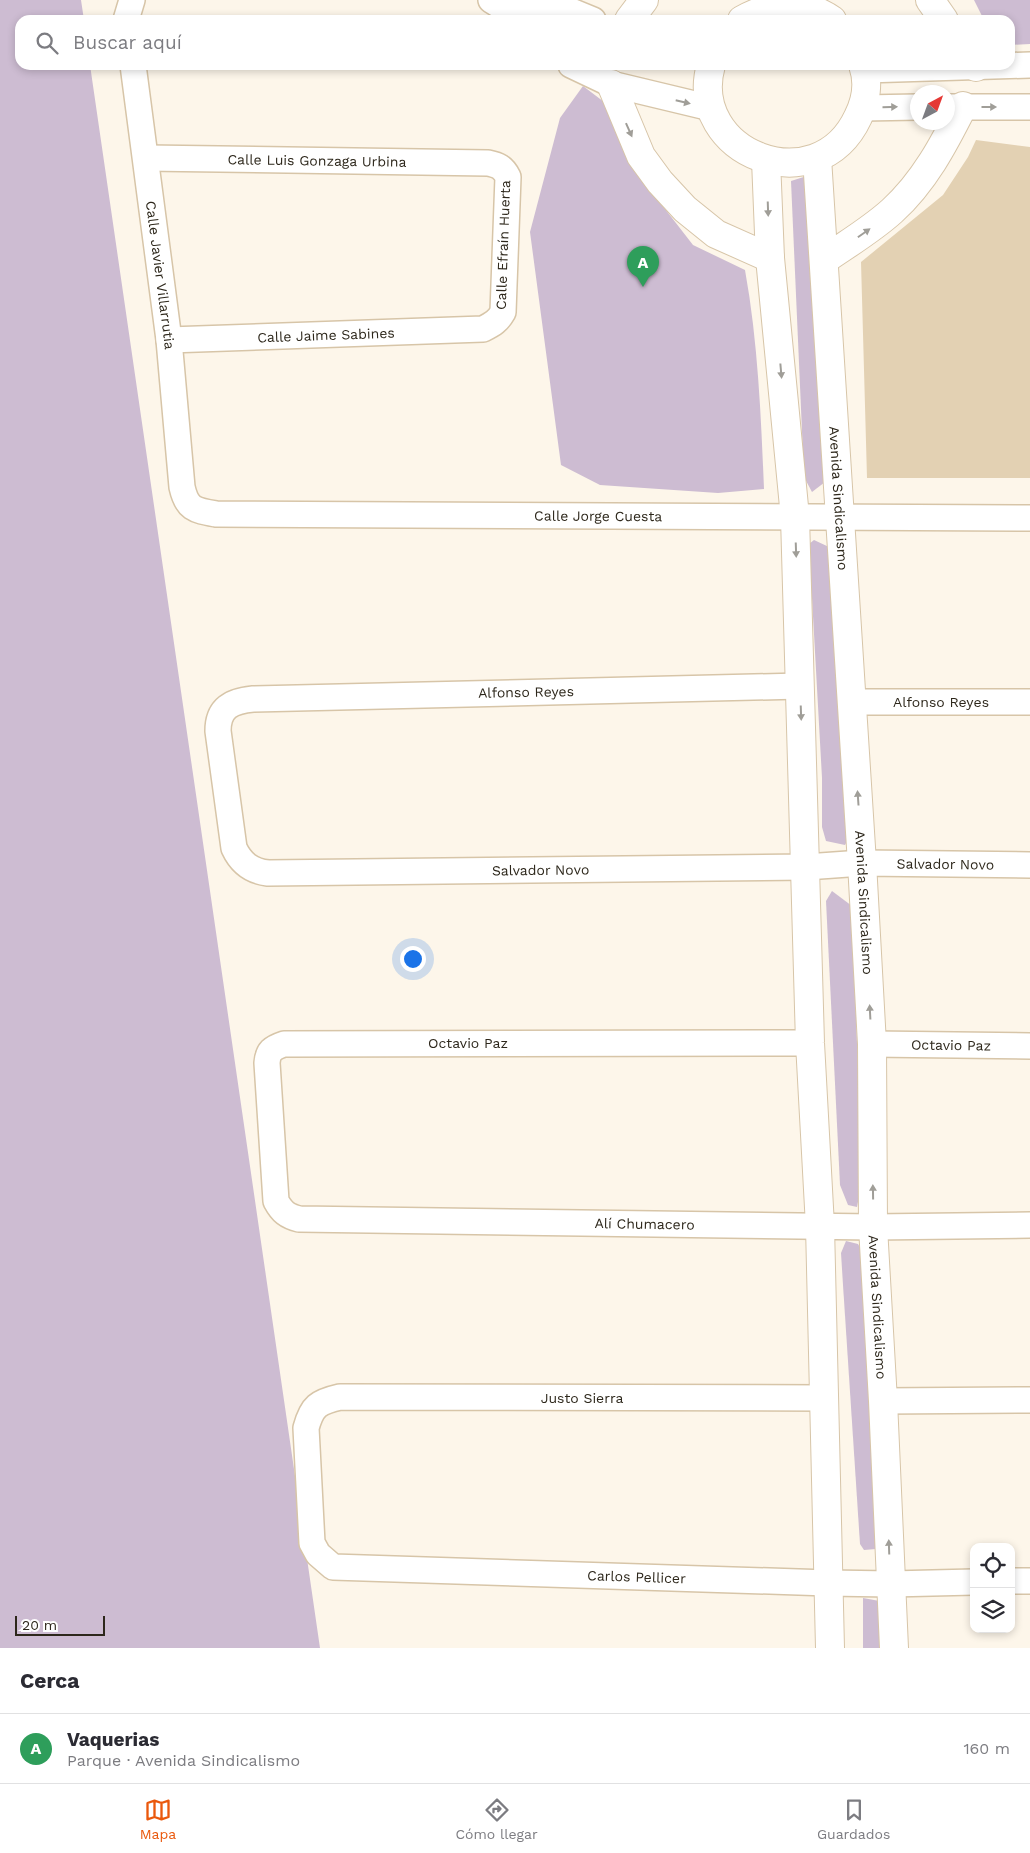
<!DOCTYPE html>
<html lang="es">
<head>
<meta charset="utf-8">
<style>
	body { margin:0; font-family:"Work Sans",sans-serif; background:#f2f2f3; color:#2b2b33 }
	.controls { position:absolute; right:15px; bottom:15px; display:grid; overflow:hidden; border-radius:10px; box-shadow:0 2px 8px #0003 }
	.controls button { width:45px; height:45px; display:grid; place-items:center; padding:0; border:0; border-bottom:1px solid #e1e1e2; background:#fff; color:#2b2b33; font:25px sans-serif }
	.compass { position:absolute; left:910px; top:85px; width:45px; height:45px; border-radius:50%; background:#fff; box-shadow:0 2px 8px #0003; rotate:41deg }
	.scale { position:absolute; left:15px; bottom:12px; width:90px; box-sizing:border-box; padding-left:5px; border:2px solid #2d271b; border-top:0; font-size:14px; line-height:18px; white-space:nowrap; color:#2d271b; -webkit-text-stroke:4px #fff; paint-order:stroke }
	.you { position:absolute; left:412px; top:958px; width:18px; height:18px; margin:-12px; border:4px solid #fff; border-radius:50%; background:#1a73e8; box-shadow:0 0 0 8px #1a73e833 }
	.badge { display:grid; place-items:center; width:32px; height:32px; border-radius:50%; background:#ea580c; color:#fff; font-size:16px; font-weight:700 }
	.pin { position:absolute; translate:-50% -41px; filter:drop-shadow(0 1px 2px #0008) }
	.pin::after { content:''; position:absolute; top:26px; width:18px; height:15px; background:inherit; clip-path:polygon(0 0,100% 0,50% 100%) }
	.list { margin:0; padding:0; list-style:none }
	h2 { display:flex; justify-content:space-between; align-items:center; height:65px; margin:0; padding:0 20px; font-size:21px }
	h2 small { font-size:16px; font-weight:400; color:#7c7c81 }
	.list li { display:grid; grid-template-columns:32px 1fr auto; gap:15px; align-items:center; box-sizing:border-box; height:70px; padding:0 20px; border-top:1px solid #e1e1e2 }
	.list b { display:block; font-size:19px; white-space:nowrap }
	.list p { margin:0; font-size:16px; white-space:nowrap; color:#7c7c81 }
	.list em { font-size:16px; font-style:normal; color:#7c7c81 }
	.icon { flex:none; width:28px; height:28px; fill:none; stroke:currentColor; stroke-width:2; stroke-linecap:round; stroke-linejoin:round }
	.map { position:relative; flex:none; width:1030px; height:1648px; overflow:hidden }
	.search { position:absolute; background:#fff; box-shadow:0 2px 8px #0003; left:15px; right:15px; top:15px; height:55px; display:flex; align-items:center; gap:12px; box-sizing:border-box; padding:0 18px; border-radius:15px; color:#7c7c81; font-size:19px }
	.sheet { height:135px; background:#fff }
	nav { display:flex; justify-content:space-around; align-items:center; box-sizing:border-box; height:70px; border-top:1px solid #e1e1e2; background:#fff; font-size:14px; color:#7c7c81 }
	nav a { display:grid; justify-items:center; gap:2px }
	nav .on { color:#ea580c }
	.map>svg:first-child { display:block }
	.green { fill:#cdbcd2 }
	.building { fill:#e3d1b3 }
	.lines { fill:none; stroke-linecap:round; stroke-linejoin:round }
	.street-casing { stroke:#d7c5a8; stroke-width:28 }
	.secondary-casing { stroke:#d7c5a8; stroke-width:30 }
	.street { stroke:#fff; stroke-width:25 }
	.secondary { stroke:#fff; stroke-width:28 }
	.oneway { fill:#a09e98 }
	.labels { text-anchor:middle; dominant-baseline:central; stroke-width:4; stroke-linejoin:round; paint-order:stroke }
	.street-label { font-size:14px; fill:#2d271b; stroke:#fff }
</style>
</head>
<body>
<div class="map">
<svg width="1030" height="1648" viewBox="0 0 1030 1648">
	<rect width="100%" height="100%" fill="#fdf6ea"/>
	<g class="green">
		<path d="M0 0H81L84 20H20V65H90L320 1648H0Z"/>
		<path d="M974 0H1030V44L1010 45V20H984Z"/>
		<path d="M583 86 608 105 627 160 693 245 745 270C758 342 761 416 764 489L718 493 600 485 561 465 530 232 560 118Z"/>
		<path d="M810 175 825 482 812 492 804 477 791 181Z"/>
		<path d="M814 540 829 547 848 839 845 845 826 841 822 827V778L809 544Z"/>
		<path d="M832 891 852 906 862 1181 857 1207 848 1205 840 1185 826 901Z"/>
		<path d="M846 1241 858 1244 865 1256 876 1549 864 1550 860 1544 843 1285 841 1253Z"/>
		<path d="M863 1598 885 1602 887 1648H863Z"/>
	</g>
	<path class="building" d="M976 140 1030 147V478H867L861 262 943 195 968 157Z"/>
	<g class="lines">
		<g class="street-casing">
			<g id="street">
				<path d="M491 0 512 13 517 20"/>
				<path d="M512 13 554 4 593 20"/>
				<path d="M126 20 132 0"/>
				<path id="s1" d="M133 65 169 340 182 487C187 509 194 510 216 514L1030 518"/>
				<path d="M571 65 611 84 711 108"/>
				<path d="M865 70 1030 65"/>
				<path d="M948 107H1030"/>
				<path d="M863 108 918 107"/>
				<path id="s2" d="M146 158 488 163C498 165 503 167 508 177L503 312C498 321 493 324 483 329L169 340"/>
				<path id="s3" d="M800 686 253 699C231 701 218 708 218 731L234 848C241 863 251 871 268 873L806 867 862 863 1030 865"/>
				<path id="s4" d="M852 702H1030"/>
				<path id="s5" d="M810 1043 284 1044C272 1048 268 1051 267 1063L276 1201C282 1212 287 1216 299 1219L873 1227 1030 1225"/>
				<path id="s6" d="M872 1044 1030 1046"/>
				<path id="s7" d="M825 1398 340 1397C318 1402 312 1406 306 1428L312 1543 318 1554 333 1567 828 1583 891 1584 974 1582"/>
				<path d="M883 1401 1030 1400"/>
				<path d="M1011 1581H1030"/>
			</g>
		</g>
		<g class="secondary-casing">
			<g id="secondary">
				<path d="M930 0 944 20"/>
				<path d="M629 20 644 0"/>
				<path d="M742 20C770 4 804 0 832 20"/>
				<path d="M711 65C686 153 817 205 858 117 866 101 869 82 863 65"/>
				<path d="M974 65 976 67"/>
				<path d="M611 84 641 156 660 182 685 209 716 234 770 258"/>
				<path id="s8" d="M817 158 862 863 872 1044 873 1227 883 1401 894 1648"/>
				<path d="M766 160 770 258 795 517 810 1043 820 1226 830 1648"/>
				<path d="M824 260C847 244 871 230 892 211 924 182 944 144 963 106"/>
			</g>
		</g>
		<use href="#street" class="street"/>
		<use href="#secondary" class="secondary"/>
	</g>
	<defs><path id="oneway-solid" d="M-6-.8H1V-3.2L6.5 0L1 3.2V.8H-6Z" transform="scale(1.25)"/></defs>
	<g class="oneway">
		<use href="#oneway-solid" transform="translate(683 102) rotate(13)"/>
		<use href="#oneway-solid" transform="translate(890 107) rotate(-1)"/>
		<use href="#oneway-solid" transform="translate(989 107)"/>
		<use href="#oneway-solid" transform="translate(629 130) rotate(66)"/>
		<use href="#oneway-solid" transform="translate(768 209) rotate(88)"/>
		<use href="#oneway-solid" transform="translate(864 233) rotate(-35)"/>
		<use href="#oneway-solid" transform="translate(781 371) rotate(85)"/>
		<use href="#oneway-solid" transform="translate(796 550) rotate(88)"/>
		<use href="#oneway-solid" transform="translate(801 713) rotate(88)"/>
		<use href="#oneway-solid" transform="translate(858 798) rotate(-94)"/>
		<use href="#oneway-solid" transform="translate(870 1012) rotate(-93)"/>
		<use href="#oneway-solid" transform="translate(873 1192) rotate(-91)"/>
		<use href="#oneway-solid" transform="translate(889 1547) rotate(-92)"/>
	</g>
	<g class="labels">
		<g class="street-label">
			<text stroke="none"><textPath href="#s2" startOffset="171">Calle Luis Gonzaga Urbina</textPath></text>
			<text transform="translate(503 245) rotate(-88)">Calle Efraín Huerta</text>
			<text stroke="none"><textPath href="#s1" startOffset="212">Calle Javier Villarrutia</textPath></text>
			<text transform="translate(326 335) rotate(-2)">Calle Jaime Sabines</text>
			<text stroke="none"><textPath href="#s8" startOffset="341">Avenida Sindicalismo</textPath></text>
			<text stroke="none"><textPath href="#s1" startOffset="855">Calle Jorge Cuesta</textPath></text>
			<text transform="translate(526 692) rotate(-1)">Alfonso Reyes</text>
			<text stroke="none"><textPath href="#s4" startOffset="89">Alfonso Reyes</textPath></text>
			<text stroke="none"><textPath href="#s3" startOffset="1441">Salvador Novo</textPath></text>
			<text stroke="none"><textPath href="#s3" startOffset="1036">Salvador Novo</textPath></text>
			<text stroke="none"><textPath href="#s8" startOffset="746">Avenida Sindicalismo</textPath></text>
			<text x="468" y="1043">Octavio Paz</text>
			<text stroke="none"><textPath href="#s6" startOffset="79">Octavio Paz</textPath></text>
			<text stroke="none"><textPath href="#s5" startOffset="1068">Alí Chumacero</textPath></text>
			<text stroke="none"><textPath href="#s8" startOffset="1151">Avenida Sindicalismo</textPath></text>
			<text x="582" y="1398">Justo Sierra</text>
			<text stroke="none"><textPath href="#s7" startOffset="986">Carlos Pellicer</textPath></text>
		</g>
	</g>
</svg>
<div class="controls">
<button><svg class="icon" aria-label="locate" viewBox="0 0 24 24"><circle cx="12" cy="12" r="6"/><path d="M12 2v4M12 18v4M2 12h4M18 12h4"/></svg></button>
<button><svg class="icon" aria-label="layers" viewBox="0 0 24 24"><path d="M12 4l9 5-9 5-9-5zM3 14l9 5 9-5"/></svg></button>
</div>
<svg class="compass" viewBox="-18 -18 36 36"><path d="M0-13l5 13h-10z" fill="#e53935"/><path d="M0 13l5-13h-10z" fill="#7c7c81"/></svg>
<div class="scale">20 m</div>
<div class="you"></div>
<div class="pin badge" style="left:643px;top:287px;background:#2e9e5b">A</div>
<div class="search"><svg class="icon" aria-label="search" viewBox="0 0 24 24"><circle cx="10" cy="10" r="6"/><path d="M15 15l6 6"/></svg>Buscar aquí</div>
</div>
<section class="sheet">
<h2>Cerca<small></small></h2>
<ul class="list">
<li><span class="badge" style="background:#2e9e5b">A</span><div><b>Vaquerias</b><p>Parque · Avenida Sindicalismo</p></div><em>160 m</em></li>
</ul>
</section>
<nav>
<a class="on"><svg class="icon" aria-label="map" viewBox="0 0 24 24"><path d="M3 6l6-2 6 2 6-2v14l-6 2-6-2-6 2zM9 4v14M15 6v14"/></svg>Mapa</a>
<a><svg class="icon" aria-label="directions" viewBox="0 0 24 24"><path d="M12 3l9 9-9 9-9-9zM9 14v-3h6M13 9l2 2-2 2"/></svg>Cómo llegar</a>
<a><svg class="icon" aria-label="saved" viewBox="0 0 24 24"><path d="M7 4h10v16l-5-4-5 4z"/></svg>Guardados</a>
</nav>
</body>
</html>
